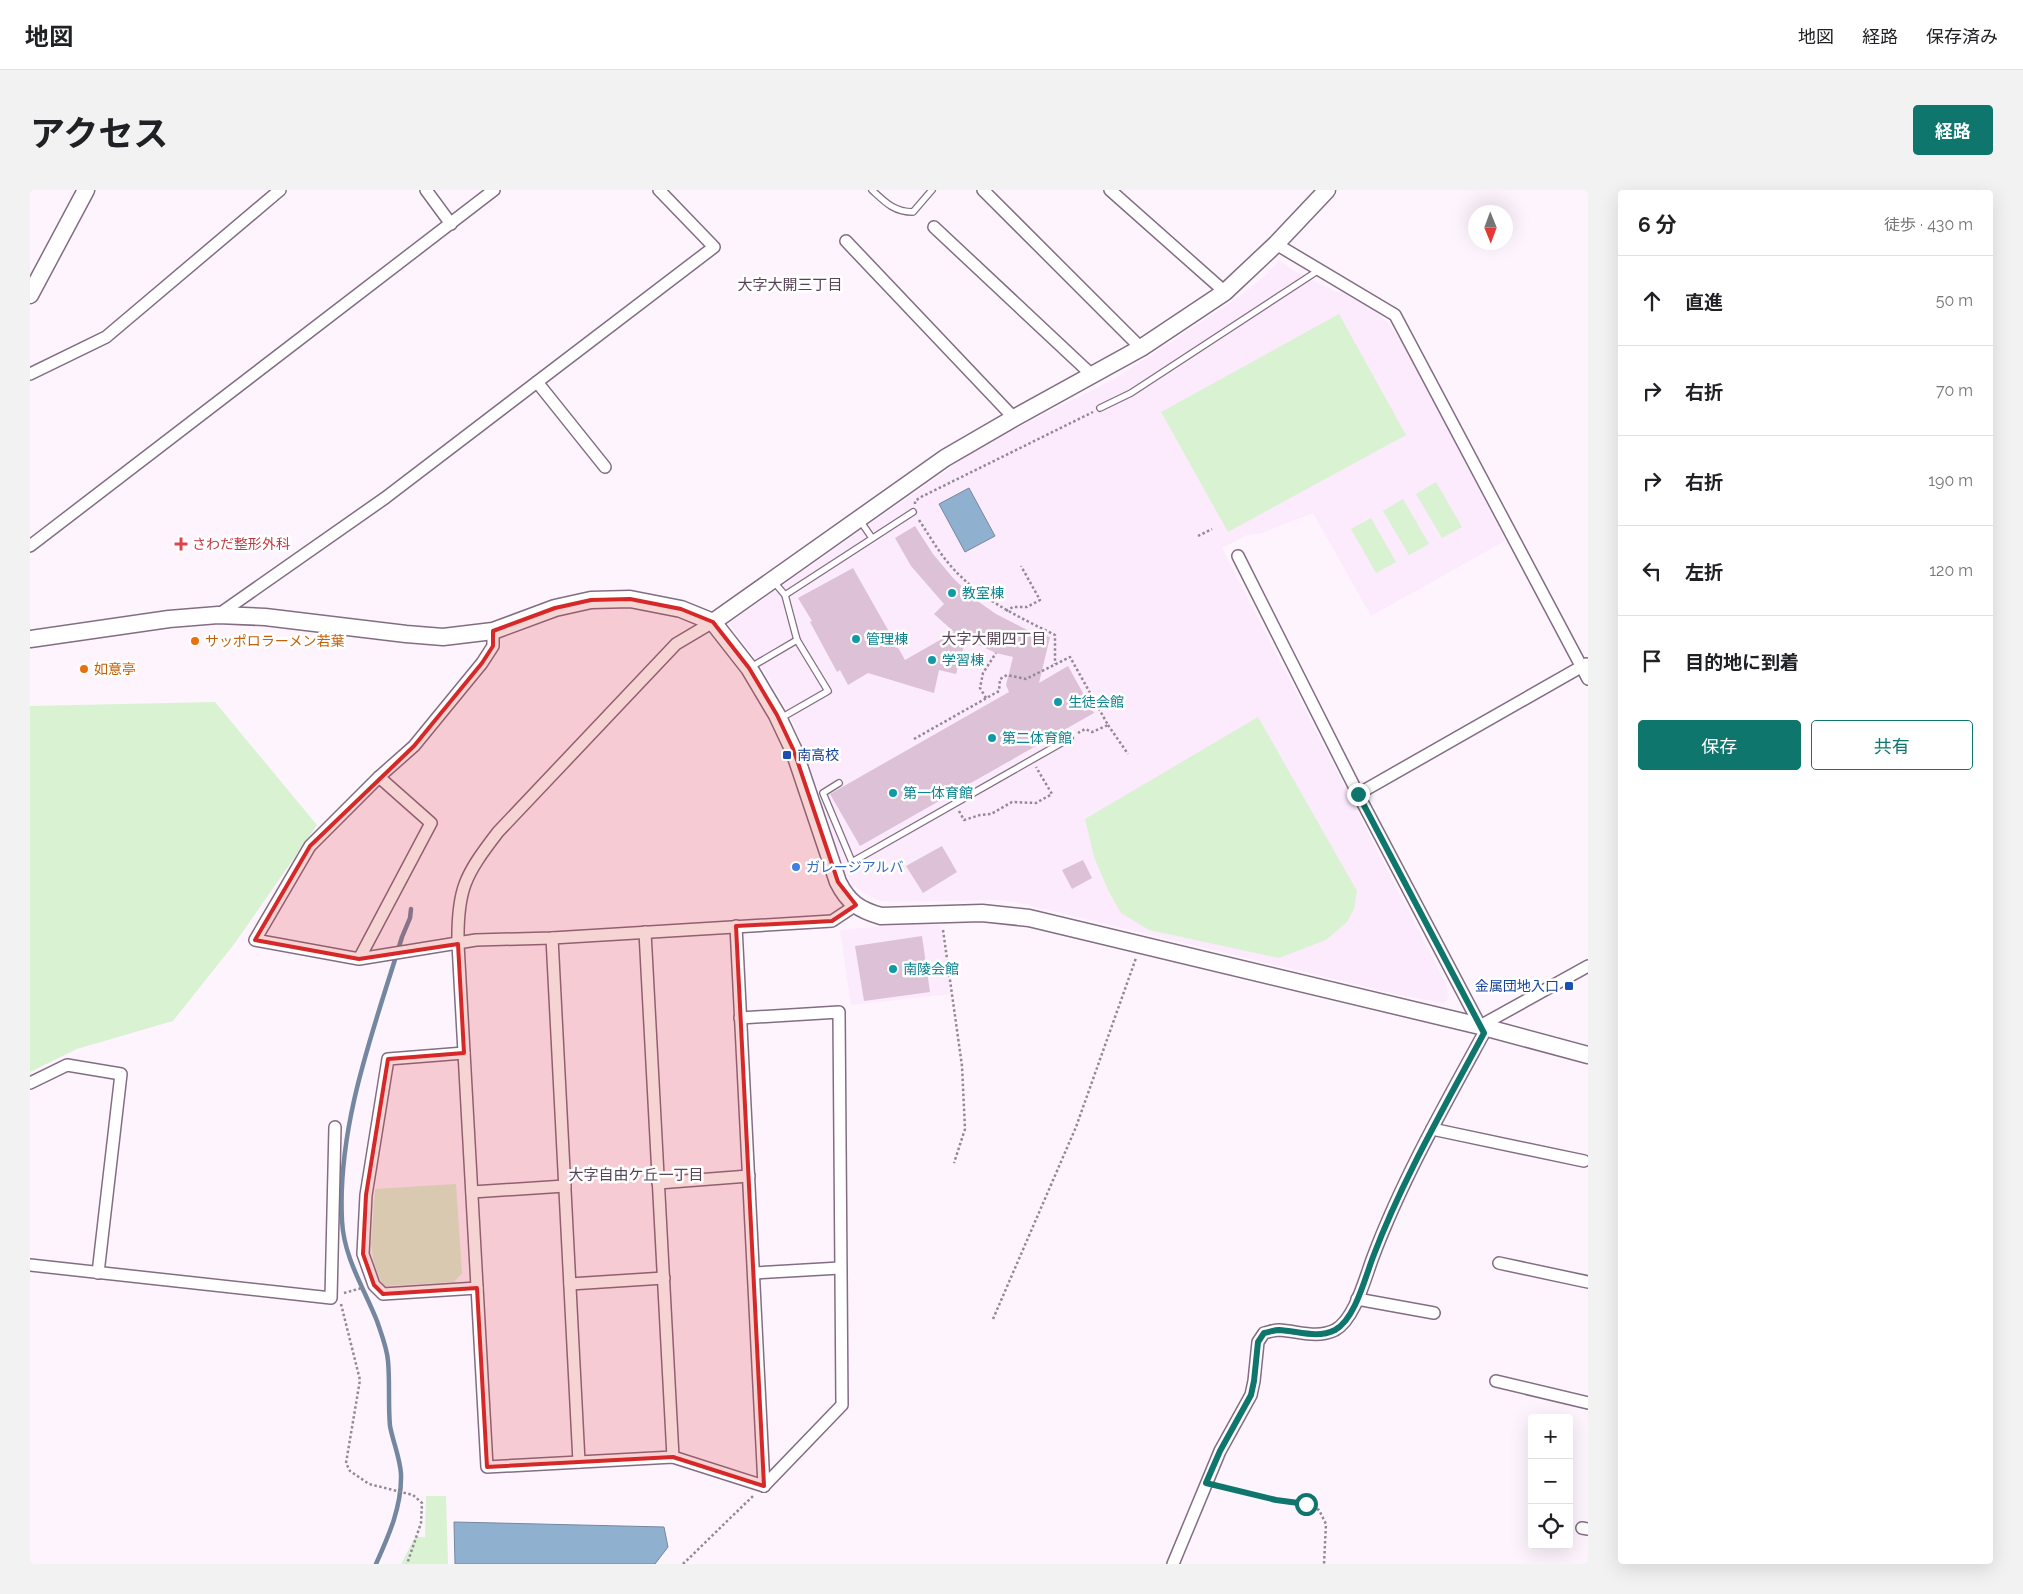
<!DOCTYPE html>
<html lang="ja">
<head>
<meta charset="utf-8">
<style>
	body { margin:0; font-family:Raleway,"Noto Sans JP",sans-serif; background:#f2f2f2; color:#202124 }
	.controls { position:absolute; right:15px; bottom:15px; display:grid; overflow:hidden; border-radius:5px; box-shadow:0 5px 20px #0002 }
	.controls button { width:45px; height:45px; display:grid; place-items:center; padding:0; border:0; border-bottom:1px solid #e0e0e0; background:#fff; color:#202124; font:25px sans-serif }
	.compass { position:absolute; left:1438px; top:15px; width:45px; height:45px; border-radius:50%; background:#fff; box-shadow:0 5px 20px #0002; rotate:179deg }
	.stop { position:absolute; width:15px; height:15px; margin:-11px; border:4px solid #0f766e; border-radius:50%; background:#fff }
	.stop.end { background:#0f766e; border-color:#fff; box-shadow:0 1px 5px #0008 }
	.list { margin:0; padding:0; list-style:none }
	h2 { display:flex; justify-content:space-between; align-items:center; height:65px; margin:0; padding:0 20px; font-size:21px }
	h2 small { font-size:16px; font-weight:400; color:#757577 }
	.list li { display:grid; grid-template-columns:32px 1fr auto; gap:15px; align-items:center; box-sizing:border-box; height:90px; padding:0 20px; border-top:1px solid #e0e0e0 }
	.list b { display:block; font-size:19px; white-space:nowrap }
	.list em { font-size:16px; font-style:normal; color:#757577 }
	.actions { display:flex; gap:10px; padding:15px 20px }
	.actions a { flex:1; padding:11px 0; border:1px solid #0f766e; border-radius:5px; text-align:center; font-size:18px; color:#0f766e }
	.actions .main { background:#0f766e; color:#fff }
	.icon { flex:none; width:28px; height:28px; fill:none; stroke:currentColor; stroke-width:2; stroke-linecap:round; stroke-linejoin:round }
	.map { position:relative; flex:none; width:1558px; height:1374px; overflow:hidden; border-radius:5px }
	header { display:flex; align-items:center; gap:30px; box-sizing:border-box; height:70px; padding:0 25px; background:#fff; border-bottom:1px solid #e0e0e0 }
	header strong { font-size:24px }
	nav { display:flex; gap:28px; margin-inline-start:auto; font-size:18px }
	.intro { display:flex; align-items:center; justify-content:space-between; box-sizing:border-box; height:120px; padding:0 30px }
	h1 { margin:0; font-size:35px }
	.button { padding:12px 22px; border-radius:5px; background:#0f766e; color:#fff; font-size:18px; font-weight:700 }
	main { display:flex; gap:30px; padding:0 30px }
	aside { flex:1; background:#fff; border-radius:5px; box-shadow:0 5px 20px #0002 }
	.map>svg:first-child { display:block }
	.built { fill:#fceafd }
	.green { fill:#d9f2d2 }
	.water { fill:#90b0cf; stroke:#7487a0 }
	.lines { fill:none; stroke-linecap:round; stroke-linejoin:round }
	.stream { stroke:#7487a0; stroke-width:4.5 }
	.building { fill:#dcc1d7 }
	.lane-casing { stroke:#836d83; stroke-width:8 }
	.street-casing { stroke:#836d83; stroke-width:14 }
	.secondary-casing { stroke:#836d83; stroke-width:19 }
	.path { stroke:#938993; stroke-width:2.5; stroke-dasharray:2.5 2.5; stroke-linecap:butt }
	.lane { stroke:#fff; stroke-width:5.5 }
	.street { stroke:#fff; stroke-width:11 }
	.secondary { stroke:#fff; stroke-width:16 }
	.route { stroke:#0f766e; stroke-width:6 }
	.marked { fill:#d62828; fill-opacity:0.2; stroke:#d62828; stroke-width:4; stroke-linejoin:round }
	.health-dot { fill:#e0444e; stroke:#fff; stroke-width:2 }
	.culture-dot { fill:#0f9aa8; stroke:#fff; stroke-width:2 }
	.food-dot { fill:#e8710a; stroke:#fff; stroke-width:2 }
	.transit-dot { fill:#1a4fb4; stroke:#fff; stroke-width:2 }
	.shop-dot { fill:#3f7fe0; stroke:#fff; stroke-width:2 }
	.labels { text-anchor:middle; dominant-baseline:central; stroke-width:5; stroke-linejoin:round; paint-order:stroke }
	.health-label { font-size:14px; fill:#be3a42; stroke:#fff; text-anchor:start }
	.culture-label { font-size:14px; fill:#0d838f; stroke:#fff; text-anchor:start }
	.food-label { font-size:14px; fill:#c56008; stroke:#fff; text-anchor:start }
	.transit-label { font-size:14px; fill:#164399; stroke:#fff; text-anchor:start }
	.shop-label { font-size:14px; fill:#366cbe; stroke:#fff; text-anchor:start }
	.neighbourhood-label { font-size:15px; fill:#574357; stroke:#fff }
</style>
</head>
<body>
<header>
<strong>地図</strong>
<nav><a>地図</a><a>経路</a><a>保存済み</a></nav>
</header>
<div class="intro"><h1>アクセス</h1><a class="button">経路</a></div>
<main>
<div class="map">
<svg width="1558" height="1374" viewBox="0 0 1558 1374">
	<rect width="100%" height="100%" fill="#fef4fe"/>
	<g class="built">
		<path d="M1250 70 1262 80 1307 102 1322 103 1345 120 1361 137 1386 173 1475 351 1341 426 1283 323 1232 343 1217 345 1192 358 1417 796 1418 809 1414 813 1374 806 985 712 969 710 865 712 851 711 834 703 823 695 814 680 787 596 762 529 735 482 699 433 953 255 1086 188 1206 109 1234 87Z"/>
		<path d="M904 732 911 737 921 804 821 815 810 740Z"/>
	</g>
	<g class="green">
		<path d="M1309 124 1376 245 1198 342 1131 222Z"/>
		<path d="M1406 292 1432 337 1412 348 1386 304Z"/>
		<path d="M1373 309 1399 354 1379 365 1353 321Z"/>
		<path d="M1341 328 1366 372 1346 383 1321 339Z"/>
		<path d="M185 512 287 635 205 753 143 831 47 859 0 882V516Z"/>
		<path d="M1228 527 1327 701 1324 719 1317 732 1296 750 1249 768 1119 740 1091 723 1079 702 1064 667 1055 629Z"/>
		<path d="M426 994 432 1083 424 1092 353 1096 344 1073 341 1055 345 999Z"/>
		<path d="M396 1306H416L418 1374H371L385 1347H395Z"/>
	</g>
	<g class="water">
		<path d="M939 298 965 346 935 362 909 314Z"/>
		<path d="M424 1332 634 1337 638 1357 625 1374H425Z"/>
	</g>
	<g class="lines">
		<path class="stream" d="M346 1374C359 1345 372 1316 371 1284 370 1268 363 1252 360 1236 358 1214 360 1192 358 1171 357 1158 351 1143 347 1131 334 1098 314 1068 312 1031 307 934 344 839 372 747L380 728 381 719"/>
	</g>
	<g class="building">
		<path d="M885 336 903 364 923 388 946 410 966 424 999 441 1020 447 1009 493 1038 476 1064 523 830 656 800 604 979 502 976 495 983 467 966 463 936 449 926 484 909 480 904 503 838 483 818 495 810 480 807 482 780 432 782 431 768 408 823 378 875 470 924 442 904 424 914 414 881 376 865 348Z"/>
		<path d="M912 656 927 682 893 703 876 676Z"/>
		<path d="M1053 670 1062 688 1042 699 1032 680Z"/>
		<path d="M892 746 900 802 834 811 825 756Z"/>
	</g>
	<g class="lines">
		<g class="lane-casing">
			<g id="lane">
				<path d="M842 0C855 12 864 22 883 22L902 0"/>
				<path d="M1070 218 1101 203 1289 80"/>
				<path d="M829 329 842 348"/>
				<path d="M744 392 755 405 767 450 798 501 751 528"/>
				<path d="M755 405 883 322"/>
				<path d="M721 477 767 450"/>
				<path d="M809 593 793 603 822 672 1040 548"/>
			</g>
		</g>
		<g class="street-casing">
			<g id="street">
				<path d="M396 0 421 34"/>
				<path d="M953 0 1111 158"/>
				<path d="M1080 0 1195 102"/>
				<path d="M904 37 1063 186"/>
				<path d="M816 51 984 228"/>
				<path d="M1246 54 1365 125 1558 489"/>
				<path d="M0 184 76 147 250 0"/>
				<path d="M507 192 575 277"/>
				<path d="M0 356 464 0"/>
				<path d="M188 425 355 308 684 57 629 0"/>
				<path d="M683 432 646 454 468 642C435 685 427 699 428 754L457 1277 643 1267 734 1296"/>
				<path d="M349 587 384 556 452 473 463 456V441"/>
				<path d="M1328 604 1556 474"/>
				<path d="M706 736 734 1296"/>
				<path d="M615 742 643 1267"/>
				<path d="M522 748 549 1272"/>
				<path d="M329 769 401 633 349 587 280 656 225 750 329 769 446 750 522 748 802 731 826 715"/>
				<path d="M710 828 809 822 812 1215 734 1296"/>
				<path d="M1450 836 1558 776"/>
				<path d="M434 863 358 869 336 1005 333 1064 344 1095 353 1104 447 1098"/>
				<path d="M0 893 37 875 91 884 68 1083"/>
				<path d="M1402 939 1554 971"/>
				<path d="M628 993 719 986"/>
				<path d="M442 1002 535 996"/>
				<path d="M1469 1073 1558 1092"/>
				<path d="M0 1075 301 1108 305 937"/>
				<path d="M724 1083 810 1078"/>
				<path d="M540 1094 634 1088"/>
				<path d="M1327 1109 1404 1123"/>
				<path d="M1466 1191 1558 1213"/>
				<path d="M1552 1338 1558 1339"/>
				<path d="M1143 1374 1190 1261 1221 1205 1224 1191 1228 1152 1234 1143C1239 1142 1244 1140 1249 1140 1268 1141 1287 1149 1305 1140 1325 1129 1335 1088 1343 1067 1372 990 1414 916 1454 843L1328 604 1208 366"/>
			</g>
		</g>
		<g class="secondary-casing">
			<g id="secondary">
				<path d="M0 105 56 0"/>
				<path d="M683 432 915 268 984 228 1111 158 1195 102 1246 54 1297 0"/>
				<path d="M0 449 139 429 188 425 235 427 376 444 413 447 463 441 525 418 561 410 600 409 651 419 683 432 719 478 747 525 764 561 808 692C818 712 829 720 851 726L952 723 999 728 1450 836 1558 865"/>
			</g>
		</g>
		<g class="path">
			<path d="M885 314V311L891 307 1063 222"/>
			<path d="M889 330C899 345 908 361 920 375 948 408 987 426 1025 445V474"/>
			<path d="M1168 346 1182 339"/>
			<path d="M976 421 983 417H997L1010 410 991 376"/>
			<path d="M956 508 950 498 953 483 966 463"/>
			<path d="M1078 535 1098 564"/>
			<path d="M884 549 969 501 970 489 977 485 996 489 1040 467 1078 535 1062 542 1055 539 1048 543"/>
			<path d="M929 621 934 630 950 625 961 624 982 612 1006 613 1022 604 1006 577"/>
			<path d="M913 740 932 876 935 939 924 973"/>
			<path d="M314 1103 332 1098"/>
			<path d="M311 1114 330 1190 316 1273 320 1281 339 1294 383 1305 392 1313 391 1333 377 1374"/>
			<path d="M963 1129 1046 937 1106 768"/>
			<path d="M1190 1296 1246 1310 1276 1314 1289 1320 1296 1334 1294 1374"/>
			<path d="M653 1374 724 1305"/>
		</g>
		<use href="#lane" class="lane"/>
		<use href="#street" class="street"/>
		<use href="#secondary" class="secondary"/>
	</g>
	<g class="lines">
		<path class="route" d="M1276 1314 1246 1310 1176 1293 1190 1261 1221 1205 1224 1191 1228 1152 1234 1143C1239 1142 1244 1140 1249 1140 1268 1141 1287 1149 1305 1140 1325 1129 1335 1088 1343 1067 1372 990 1415 916 1454 843L1328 604"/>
	</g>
	<path class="marked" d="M600 409 651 419 683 432 719 478 747 525 764 561 808 692 826 715 802 731 706 736 734 1296 643 1267 457 1277 447 1098 353 1104 344 1095 333 1064 336 1005 358 869 434 863 428 754 329 769 225 750 280 656 384 556 452 473 463 456V441L525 418 561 410Z"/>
	<path class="health-dot" d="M148.5 346.5h5v5h5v5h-5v5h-5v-5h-5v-5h5z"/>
	<g class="culture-dot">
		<circle cx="922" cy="403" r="5"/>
		<circle cx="826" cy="449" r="5"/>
		<circle cx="902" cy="470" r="5"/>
		<circle cx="1028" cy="512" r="5"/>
		<circle cx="962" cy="548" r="5"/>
		<circle cx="863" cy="603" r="5"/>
		<circle cx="863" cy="779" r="5"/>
	</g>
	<g class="food-dot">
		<circle cx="165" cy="451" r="5"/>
		<circle cx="54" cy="479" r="5"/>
	</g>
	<g class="transit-dot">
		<rect x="752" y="560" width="10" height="10" rx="2.5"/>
		<rect x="1534" y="791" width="10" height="10" rx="2.5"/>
	</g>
	<circle class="shop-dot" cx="766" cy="677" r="5"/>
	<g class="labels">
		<g class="health-label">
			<text x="162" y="354">さわだ整形外科</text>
		</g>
		<g class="culture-label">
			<text x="932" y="403">教室棟</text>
			<text x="836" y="449">管理棟</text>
			<text x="912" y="470">学習棟</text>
			<text x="1038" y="512">生徒会館</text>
			<text x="972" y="548">第二体育館</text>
			<text x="873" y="603">第一体育館</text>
			<text x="873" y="779">南陵会館</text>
		</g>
		<g class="food-label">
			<text x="175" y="451">サッポロラーメン若葉</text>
			<text x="64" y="479">如意亭</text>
		</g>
		<g class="transit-label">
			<text x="767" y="565">南高校</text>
			<text x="1529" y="796" text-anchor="end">金属団地入口</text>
		</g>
		<g class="shop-label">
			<text x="776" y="677">ガレージアルバ</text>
		</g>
		<g class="neighbourhood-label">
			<text x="760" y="95">大字大開三丁目</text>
			<text x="964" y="449">大字大開四丁目</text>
			<text x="606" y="985">大字自由ケ丘一丁目</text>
		</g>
	</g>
</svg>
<div class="controls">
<button>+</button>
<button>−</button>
<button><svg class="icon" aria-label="locate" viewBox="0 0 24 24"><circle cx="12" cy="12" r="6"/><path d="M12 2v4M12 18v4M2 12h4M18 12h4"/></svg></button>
</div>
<svg class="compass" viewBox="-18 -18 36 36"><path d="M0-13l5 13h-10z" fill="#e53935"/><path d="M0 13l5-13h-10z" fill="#757577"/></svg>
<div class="stop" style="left:1276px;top:1314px"></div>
<div class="stop end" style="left:1328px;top:604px"></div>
</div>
<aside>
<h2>6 分<small>徒歩 · 430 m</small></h2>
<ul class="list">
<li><svg class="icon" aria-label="ahead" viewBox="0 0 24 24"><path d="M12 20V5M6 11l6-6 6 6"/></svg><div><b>直進</b></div><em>50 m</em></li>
<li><svg class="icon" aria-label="right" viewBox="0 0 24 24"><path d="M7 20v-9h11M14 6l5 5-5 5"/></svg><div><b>右折</b></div><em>70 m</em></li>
<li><svg class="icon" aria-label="right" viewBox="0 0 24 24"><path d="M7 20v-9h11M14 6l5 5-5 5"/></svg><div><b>右折</b></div><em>190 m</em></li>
<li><svg class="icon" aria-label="left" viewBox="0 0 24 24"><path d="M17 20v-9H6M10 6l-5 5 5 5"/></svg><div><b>左折</b></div><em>120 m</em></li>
<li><svg class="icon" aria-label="arrive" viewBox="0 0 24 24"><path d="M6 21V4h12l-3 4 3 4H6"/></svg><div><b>目的地に到着</b></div></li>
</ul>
<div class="actions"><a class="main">保存</a><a>共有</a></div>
</aside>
</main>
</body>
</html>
